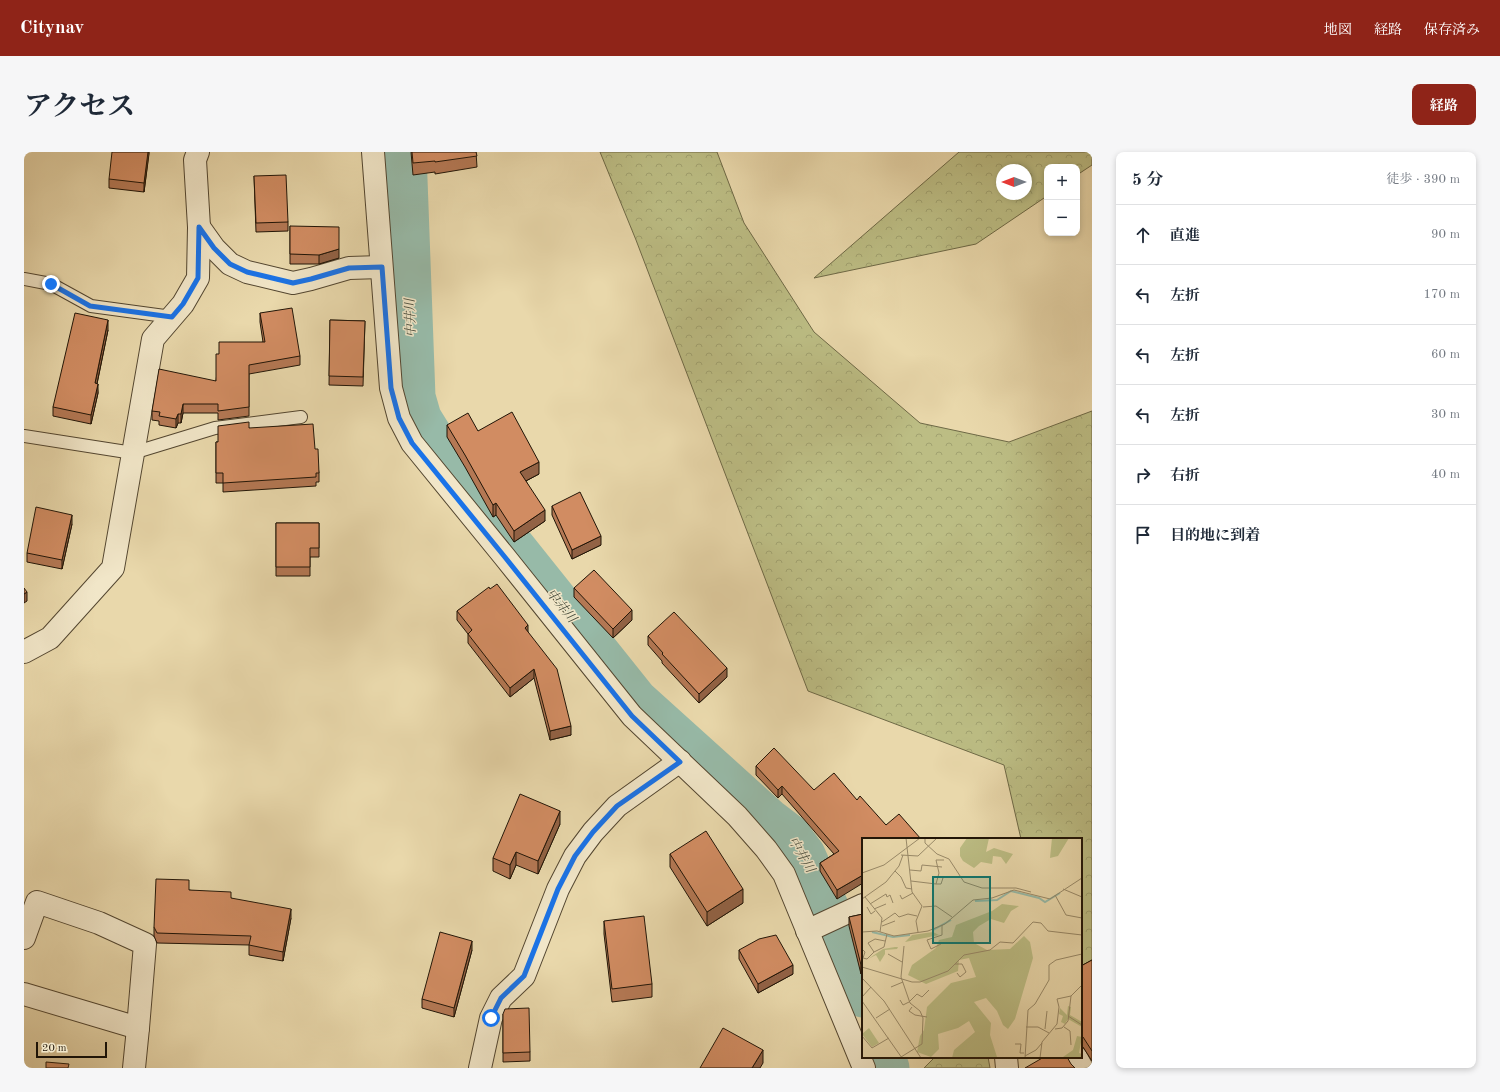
<!DOCTYPE html>
<html lang="ja">
<head>
<meta charset="utf-8">
<style>
	body { margin:0; font-family:"Old Standard TT","Noto Serif JP",serif; background:#f6f6f7; color:#1f2937 }
	.controls { position:absolute; right:12px; top:12px; display:grid; overflow:hidden; border-radius:8px; box-shadow:0 2px 6px #0003 }
	.controls button { width:36px; height:36px; display:grid; place-items:center; padding:0; border:0; border-bottom:1px solid #e0e1e3; background:#fff; color:#1f2937; font:20px sans-serif }
	.compass { position:absolute; left:972px; top:12px; width:36px; height:36px; border-radius:50%; background:#fff; box-shadow:0 2px 6px #0003; rotate:270deg }
	.scale { position:absolute; left:12px; bottom:10px; width:71px; box-sizing:border-box; padding-left:4px; border:2px solid #211507; border-top:0; font-size:11px; line-height:14px; white-space:nowrap; color:#211507; -webkit-text-stroke:3px #f1e6c8; paint-order:stroke }
	.stop { position:absolute; width:12px; height:12px; margin:-9px; border:3px solid #1a73e8; border-radius:50%; background:#fff }
	.stop.end { background:#1a73e8; border-color:#fff; box-shadow:0 1px 4px #0008 }
	.list { margin:0; padding:0; list-style:none }
	h2 { display:flex; justify-content:space-between; align-items:center; height:52px; margin:0; padding:0 16px; font-size:17px }
	h2 small { font-size:13px; font-weight:400; color:#747a83 }
	.list li { display:grid; grid-template-columns:26px 1fr auto; gap:12px; align-items:center; box-sizing:border-box; height:60px; padding:0 16px; border-top:1px solid #e0e1e3 }
	.list b { display:block; font-size:15px; white-space:nowrap }
	.list em { font-size:13px; font-style:normal; color:#747a83 }
	.icon { flex:none; width:22px; height:22px; fill:none; stroke:currentColor; stroke-width:2; stroke-linecap:round; stroke-linejoin:round }
	.map { position:relative; flex:none; width:1068px; height:916px; overflow:hidden; border-radius:8px }
	header { display:flex; align-items:center; gap:24px; box-sizing:border-box; height:56px; padding:0 20px; background:#8f2418; color:#fff }
	header strong { font-size:19px }
	nav { display:flex; gap:22px; margin-inline-start:auto; font-size:14px }
	.intro { display:flex; align-items:center; justify-content:space-between; box-sizing:border-box; height:96px; padding:0 24px }
	h1 { margin:0; font-size:28px }
	.button { padding:10px 18px; border-radius:8px; background:#8f2418; color:#fff; font-size:14px; font-weight:700 }
	main { display:flex; gap:24px; padding:0 24px }
	aside { flex:1; background:#fff; border-radius:8px; box-shadow:0 2px 6px #0003 }
	.map>svg:first-child { display:block }
	.forest { fill:url(#forest-crowns); stroke:#6e6946; fill-rule:evenodd }
	.lines { fill:none; stroke-linecap:round; stroke-linejoin:round }
	.river { stroke:#97baa8; stroke-width:43 }
	.lane-casing { stroke:#534630; stroke-width:14 }
	.street-casing { stroke:#534630; stroke-width:24 }
	.lane { stroke:#f1e6c8; stroke-width:12 }
	.street { stroke:#f1e6c8; stroke-width:22 }
	.wall { fill:#b47854; stroke:#211507 }
	.shaded-wall { fill:#926245; stroke:#211507 }
	.building { fill:#d18c62; stroke:#211507 }
	.route { stroke:#1a73e8; stroke-width:5 }
	.labels { text-anchor:middle; dominant-baseline:central; stroke-width:3; stroke-linejoin:round; paint-order:stroke }
	.water-label { font-size:13px; font-style:italic; fill:#4a4f3f; stroke:#f1e6c8 }
	.inset-river { fill:none; stroke:#97baa8; stroke-width:2 }
	.inset-road { fill:none; stroke:#998a69; stroke-width:1 }
	.view { fill:#0f766e; fill-opacity:0.15; stroke:#0f766e; stroke-width:2 }
	.inset-edge { fill:none; stroke:#211507; stroke-width:2 }
</style>
</head>
<body>
<header>
<strong>Citynav</strong>
<nav><a>地図</a><a>経路</a><a>保存済み</a></nav>
</header>
<div class="intro"><h1>アクセス</h1><a class="button">経路</a></div>
<main>
<div class="map">
<svg width="1068" height="916" viewBox="0 0 1068 916">
	<defs>
		<pattern id="forest-crowns" width="20" height="18" patternUnits="userSpaceOnUse"><rect width="20" height="18" fill="#bcbd84"/><path d="M2 6a3 3 0 1 1 6 0M12 15a3 3 0 1 1 6 0" fill="none" stroke="#a1a270"/></pattern>
	</defs>
	<rect width="100%" height="100%" fill="#e9d8ab"/>
	<filter id="stains"><feTurbulence type="fractalNoise" baseFrequency=".005" numOctaves="4"/><feColorMatrix values="0 0 0 0 .2 0 0 0 0 .09 0 0 0 0 .02 0 0 0 .5 -.17"/></filter>
	<radialGradient id="worn" r=".72"><stop offset=".6" stop-color="#630" stop-opacity="0"/><stop offset="1" stop-color="#630" stop-opacity=".3"/></radialGradient>
	<g class="forest">
		<path d="M576 0H693L720 71 790 180 896 271 985 290 1068 259V840L1057 837V687H997L980 613 784 539 612 88Z"/>
		<path d="M935 0H1066L1068 1V13L1053 23V15H1023V44L952 92 790 126ZM978 18H1002V42H978Z"/>
		<path d="M911 905H964L966 916H900Z"/>
	</g>
	<g class="lines">
		<g class="river">
			<path d="M381 0 390 245 396 266 409 287 473 374 612 548 744 667 765 683 780 703 826 806 839 844"/>
			<path d="M860 905 864 916"/>
		</g>
		<g class="lane-casing">
			<g id="lane">
				<path d="M0 127 27 132 67 154 148 165"/>
				<path d="M0 284 109 301 191 276 277 265"/>
			</g>
		</g>
		<g class="street-casing">
			<g id="street">
				<path d="M349 0 367 236 375 266 388 291 480 404 608 564 713 664 742 697 760 722 840 916"/>
				<path d="M175 75 190 96 206 112 223 120 269 131 287 127 325 116 357 115"/>
				<path d="M0 500 26 486 89 416 129 187 159 152 174 126 175 75 171 8 174 0"/>
				<path d="M783 779 839 753"/>
				<path d="M0 786 13 750 75 771 121 792 114 876"/>
				<path d="M0 842 114 876 110 916"/>
				<path d="M982 905 983 916"/>
				<path d="M1052 905 1058 916"/>
				<path d="M456 916 467 866 477 846 500 824 534 737 551 704 569 680 593 654 656 609"/>
			</g>
		</g>
		<use href="#lane" class="lane"/>
		<use href="#street" class="street"/>
	</g>
	<g class="wall">
		<path d="M125 0 120 40 85 36V27Z"/>
		<path d="M387 0H452L453 15 411 22V20L389 23Z"/>
		<path d="M230 24 264 70V79L232 80Z"/>
		<path d="M266 74 315 106 295 112H266Z"/>
		<path d="M236 161 276 204V213L225 222V264L194 268V261H159L157 271H154L152 276 135 273V269L128 268V259L192 229 195 202 239 190 236 170Z"/>
		<path d="M306 168 341 169 339 234 305 233Z"/>
		<path d="M84 178 73 232 74 241 67 272 29 264V255Z"/>
		<path d="M423 273 454 279 515 322 502 329 521 369 490 390 472 363 469 365 441 315 423 285Z"/>
		<path d="M225 276 291 297 295 321V330H292V334L199 340V331H192V290H194Z"/>
		<path d="M528 354 577 393 548 407 528 363Z"/>
		<path d="M252 371H295V405H286V424H252Z"/>
		<path d="M48 372 38 417 3 410V401Z"/>
		<path d="M550 436 608 468 589 486 550 445Z"/>
		<path d="M466 437 504 480 547 583 526 588 510 526 486 545 444 491V482L433 468V459Z"/>
		<path d="M624 484 703 525 675 551 638 511V509L624 493Z"/>
		<path d="M732 614 790 638 833 648 862 673 897 687H839L813 747 796 719V711L810 702 758 642 754 646 732 623Z"/>
		<path d="M536 672 514 722 492 713 486 727 469 719V706Z"/>
		<path d="M646 702 719 751 683 774 646 715Z"/>
		<path d="M165 738 207 746 267 766 259 809 225 803V793L133 791 130 784V775Z"/>
		<path d="M839 762 837 822 825 774V765Z"/>
		<path d="M580 769 628 832V845L588 850 580 782Z"/>
		<path d="M448 798 430 865 398 856V847Z"/>
		<path d="M715 798 769 822 734 841 715 807Z"/>
		<path d="M1068 808V909L1059 895 1057 894V814Z"/>
		<path d="M479 862 506 900V909L479 910Z"/>
	</g>
	<g class="shaded-wall">
		<path d="M124 0H125V2L120 40V31Z"/>
		<path d="M315 97V106L295 112V103Z"/>
		<path d="M84 168V178L71 241V231Z"/>
		<path d="M74 232V241L67 272V263Z"/>
		<path d="M159 252V261L157 271V262Z"/>
		<path d="M154 262V271L152 276V267Z"/>
		<path d="M515 310V322L496 332V320Z"/>
		<path d="M472 351V363L469 365V353Z"/>
		<path d="M521 358V369L490 390V379Z"/>
		<path d="M48 363V372L38 417V408Z"/>
		<path d="M577 384V393L548 407V398Z"/>
		<path d="M3 440V449L0 451V442Z"/>
		<path d="M608 458V468L589 486V477Z"/>
		<path d="M504 473V482L501 476Z"/>
		<path d="M703 516V525L675 551V542Z"/>
		<path d="M510 517V526L486 545V536Z"/>
		<path d="M547 574V583L526 588V579Z"/>
		<path d="M758 634V642L754 646V638Z"/>
		<path d="M536 659V672L514 722V709Z"/>
		<path d="M492 700V713L486 727V713Z"/>
		<path d="M839 723V731L813 747V738Z"/>
		<path d="M719 737V751L683 774V760Z"/>
		<path d="M267 757V766L259 809V800Z"/>
		<path d="M448 789V798L430 865V856Z"/>
		<path d="M769 813V822L734 841V832Z"/>
		<path d="M837 813H839V821L837 822Z"/>
		<path d="M739 898V911L736 916H728Z"/>
	</g>
	<g class="building">
		<path d="M88 0H124L120 31 85 27Z"/>
		<path d="M388 0H452L453 4 411 10V9L389 11Z"/>
		<path d="M262 23 264 70 232 71 230 24Z"/>
		<path d="M266 74 315 75V97L295 103 266 102Z"/>
		<path d="M268 156 276 204 225 213V255L194 259V252H159L157 262H154L152 267 135 264 136 260 128 259 135 217 192 229V202H195V190H241L236 161Z"/>
		<path d="M51 161 84 168 71 231 74 232 67 263 29 255Z"/>
		<path d="M306 168 341 169 339 225 305 224Z"/>
		<path d="M488 260 515 310 496 320 521 358 490 379 472 351 469 353 441 303 423 273 444 261 454 279Z"/>
		<path d="M225 270V276L289 272 291 297H294L295 321H292V325L199 331V321H192V290H194V274Z"/>
		<path d="M556 340 577 384 548 398 528 354Z"/>
		<path d="M12 355 48 363 38 408 3 401Z"/>
		<path d="M252 371H295V396H286V415H252Z"/>
		<path d="M570 418 608 458 589 477 550 436Z"/>
		<path d="M473 432 504 473 501 476 533 517 547 574 526 579 510 517 486 536 444 482 448 478 433 459 465 435 466 437Z"/>
		<path d="M0 436 3 440 0 442Z"/>
		<path d="M650 460 703 516 675 542 638 502 639 501 624 484Z"/>
		<path d="M750 596 790 638 810 621 833 648 836 644 862 673 875 662 897 687H839V723L813 738 796 711 815 699 758 634 754 638 732 614Z"/>
		<path d="M496 642 536 659 514 709 492 700 486 713 469 706Z"/>
		<path d="M682 679 719 737 683 760 646 702Z"/>
		<path d="M132 727 165 728V738L207 740V746L267 757 259 800 225 793 227 784 133 781 130 775Z"/>
		<path d="M839 762V813H837L825 765Z"/>
		<path d="M620 764 628 832 588 837 580 769Z"/>
		<path d="M416 780 448 789 430 856 398 847Z"/>
		<path d="M752 783 769 813 734 832 715 798 735 787Z"/>
		<path d="M1068 808V899L1059 885 1057 884V814Z"/>
		<path d="M505 856 506 900 479 901V862L481 857Z"/>
		<path d="M699 876 739 898 728 916H676Z"/>
		<path d="M1020 905H1043L1047 912 1051 916H1001Z"/>
		<path d="M22 910 45 912 44 916H22Z"/>
	</g>
	<g class="lines">
		<path class="route" d="M27 132 66 154 148 165 159 152 174 126 175 75 190 96 206 112 223 120 269 131 287 127 325 116 358 115 367 236 375 266 388 291 480 404 608 564 656 610 593 654 569 680 551 704 534 737 500 824 477 846 467 866"/>
	</g>
	<g class="labels">
		<g class="water-label">
			<text transform="translate(387 166) rotate(-92)">中井川</text>
			<text transform="translate(537 454) rotate(51)">中井川</text>
			<text transform="translate(777 703) rotate(59)">中井川</text>
		</g>
	</g>
	<g transform="translate(838 686)">
		<rect width="220" height="220" fill="#e9d8ab"/>
		<path d="M105 0H127L124 14 132 10 151 16 144 26 139 19 131 18 130 26 119 24 112 30 101 23 98 18V10ZM190 0H207L196 18 188 20ZM140 66 157 68 149 73 142 85 129 81 117 88 111 94 112 105 125 112 148 111 162 98 168 104 171 120 153 181 146 191 141 187 135 173 124 160 112 164 129 185 128 197 135 219 90 220 92 212 113 194 107 183 96 190 76 196 77 211 69 219 55 214 58 198 62 192 65 169 89 145 114 139 107 120 97 122 96 133 64 146 46 137 50 127 74 110 77 102 90 99 94 87 130 73ZM71 94 77 97 43 104 50 97ZM33 109H36L35 111 23 112V116L18 124 14 117 6 121 21 111ZM206 168 209 169 208 177 220 184V189L206 181 203 186 199 184 201 178 197 176 198 170 205 177ZM7 190 17 205 10 209 0 196ZM215 198 220 199 217 215 220 216V220H193L201 219 211 212Z" fill="#bcbd84"/>
		<path class="inset-river" d="M113 63 135 62 149 53 177 60 183 64 198 55M71 92 89 82M10 94 31 99 48 97"/>
		<path class="inset-road" d="M44 0 50 54 60 68 54 83 56 94M63 0V5L75 16 87 21 102 44 120 50H154L169 54M39 17 56 18 75 0M48 32 59 33 60 27 80 29M33 33 39 39 44 50 50 51M0 35 22 27 58 0M49 43 74 46 77 35 74 22H82M74 46H79L81 40 76 38M201 51 220 59M38 57 40 61 51 55M193 57 204 77 220 80M3 59 20 80 18 94M0 61 24 44 37 28 41 17M8 66 24 56 25 59 28 57 31 65M5 69 9 76 13 73M61 69 74 68 90 79M12 71 24 66M20 84 33 75 37 79 46 76 55 78M20 88 33 83M0 94 15 93 32 98 66 93 83 86 111 62 130 60 152 52 188 61 220 40M79 106 69 111 65 102 80 97V87M0 111 3 114 1 120 5 121 12 114 22 109 25 96M12 114 6 105 13 101 23 103M26 116 40 124M93 126H100L104 134 98 139 95 135M0 129 50 144H58L86 133 102 117 128 112 138 104 151 105 171 84 179 85 186 93 220 97M0 140 22 163 59 220M29 149 41 144M0 159 9 149M38 162 41 167 47 164M0 163 40 220M47 164 55 156 60 159 67 152M50 169 47 173 53 177 65 179M206 178 220 187M14 180 28 171M164 189H176L187 195M202 189 208 193 209 207M183 191 185 173M193 191 200 190 206 183 209 158 220 147M0 198 10 210 27 200M153 206H159L158 215H162M163 218 174 212 180 205M39 219 60 206 61 180 58 173 48 165 39 139 42 108M163 220 166 172 173 166 187 142V127L194 122 220 116M178 220 180 204 195 186 197 169 195 161 209 158"/>
		<path class="view" d="M71 39H128V105H71Z"/>
		<rect width="220" height="220" class="inset-edge"/>
	</g>
	<rect width="100%" height="100%" filter="url(#stains)"/>
	<rect width="100%" height="100%" fill="url(#worn)"/>
</svg>
<div class="controls">
<button>+</button>
<button>−</button>
</div>
<svg class="compass" viewBox="-18 -18 36 36"><path d="M0-13l5 13h-10z" fill="#e53935"/><path d="M0 13l5-13h-10z" fill="#747a83"/></svg>
<div class="scale">20 m</div>
<div class="stop" style="left:467px;top:866px"></div>
<div class="stop end" style="left:27px;top:132px"></div>
</div>
<aside>
<h2>5 分<small>徒歩 · 390 m</small></h2>
<ul class="list">
<li><svg class="icon" aria-label="ahead" viewBox="0 0 24 24"><path d="M12 20V5M6 11l6-6 6 6"/></svg><div><b>直進</b></div><em>90 m</em></li>
<li><svg class="icon" aria-label="left" viewBox="0 0 24 24"><path d="M17 20v-9H6M10 6l-5 5 5 5"/></svg><div><b>左折</b></div><em>170 m</em></li>
<li><svg class="icon" aria-label="left" viewBox="0 0 24 24"><path d="M17 20v-9H6M10 6l-5 5 5 5"/></svg><div><b>左折</b></div><em>60 m</em></li>
<li><svg class="icon" aria-label="left" viewBox="0 0 24 24"><path d="M17 20v-9H6M10 6l-5 5 5 5"/></svg><div><b>左折</b></div><em>30 m</em></li>
<li><svg class="icon" aria-label="right" viewBox="0 0 24 24"><path d="M7 20v-9h11M14 6l5 5-5 5"/></svg><div><b>右折</b></div><em>40 m</em></li>
<li><svg class="icon" aria-label="arrive" viewBox="0 0 24 24"><path d="M6 21V4h12l-3 4 3 4H6"/></svg><div><b>目的地に到着</b></div></li>
</ul>
</aside>
</main>
</body>
</html>
